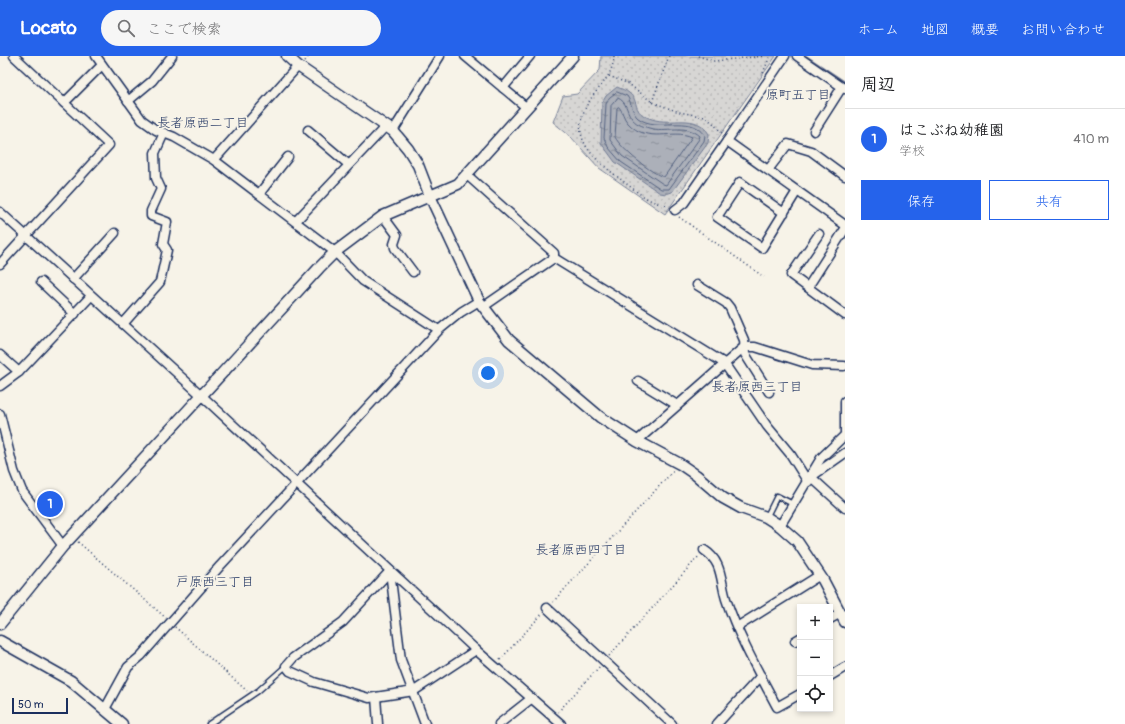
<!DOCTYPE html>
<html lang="ja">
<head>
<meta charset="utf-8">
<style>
	body { margin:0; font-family:Pangolin,"Klee One",sans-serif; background:#f6f6f6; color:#202124 }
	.controls { position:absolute; right:12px; bottom:12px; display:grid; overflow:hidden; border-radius:0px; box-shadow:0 2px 6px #0003 }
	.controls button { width:36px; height:36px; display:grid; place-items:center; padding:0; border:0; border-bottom:1px solid #e0e0e0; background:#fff; color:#202124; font:20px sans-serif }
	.scale { position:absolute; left:12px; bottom:10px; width:56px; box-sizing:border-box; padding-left:4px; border:2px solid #1b2f5e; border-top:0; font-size:11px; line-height:14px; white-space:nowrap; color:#1b2f5e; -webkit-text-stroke:3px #f7f3e8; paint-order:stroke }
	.you { position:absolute; left:488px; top:317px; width:14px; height:14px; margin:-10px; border:3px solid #fff; border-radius:50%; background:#1a73e8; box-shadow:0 0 0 6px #1a73e833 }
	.badge { display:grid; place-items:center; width:26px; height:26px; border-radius:50%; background:#2563eb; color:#fff; font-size:13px; font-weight:700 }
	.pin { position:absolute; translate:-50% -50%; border:2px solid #fff; box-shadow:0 1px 4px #0006 }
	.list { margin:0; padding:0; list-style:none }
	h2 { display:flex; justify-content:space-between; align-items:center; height:52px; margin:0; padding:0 16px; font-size:17px }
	h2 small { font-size:13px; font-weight:400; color:#757577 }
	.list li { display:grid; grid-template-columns:26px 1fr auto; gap:12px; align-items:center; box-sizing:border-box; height:60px; padding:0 16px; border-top:1px solid #e0e0e0 }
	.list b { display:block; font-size:15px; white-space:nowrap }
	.list p { margin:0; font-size:13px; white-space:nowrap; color:#757577 }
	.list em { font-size:13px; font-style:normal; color:#757577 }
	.actions { display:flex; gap:8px; padding:12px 16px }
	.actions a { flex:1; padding:9px 0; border:1px solid #2563eb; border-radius:0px; text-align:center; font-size:14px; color:#2563eb }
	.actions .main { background:#2563eb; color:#fff }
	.icon { flex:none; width:22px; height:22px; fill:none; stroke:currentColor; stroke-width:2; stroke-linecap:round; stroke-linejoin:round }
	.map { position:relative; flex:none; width:845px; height:668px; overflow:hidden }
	header { display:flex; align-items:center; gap:24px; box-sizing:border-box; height:56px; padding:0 20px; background:#2563eb; color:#fff }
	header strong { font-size:19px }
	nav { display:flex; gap:22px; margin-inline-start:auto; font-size:14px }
	.search { width:280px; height:36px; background:#f6f6f6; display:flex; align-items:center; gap:10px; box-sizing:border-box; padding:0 14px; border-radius:22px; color:#757577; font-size:15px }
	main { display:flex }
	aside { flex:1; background:#fff }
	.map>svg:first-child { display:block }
	.park { fill:url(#park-dots); stroke:#798299 }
	.water { fill:url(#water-ripples); stroke:#727c95 }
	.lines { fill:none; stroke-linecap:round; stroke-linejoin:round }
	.shore { stroke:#556382; stroke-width:1 }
	.stream { stroke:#727c95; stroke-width:2 }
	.service-casing { stroke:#1b2f5e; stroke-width:7 }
	.minor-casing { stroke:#1b2f5e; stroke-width:11 }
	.tertiary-casing { stroke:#1b2f5e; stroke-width:13 }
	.path { stroke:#1b2f5e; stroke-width:1.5; stroke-dasharray:1 3; stroke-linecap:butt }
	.service { stroke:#f7f3e8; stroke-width:4 }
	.minor { stroke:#f7f3e8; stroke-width:8 }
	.tertiary { stroke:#f7f3e8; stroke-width:10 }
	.labels { text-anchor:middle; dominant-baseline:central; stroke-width:4; stroke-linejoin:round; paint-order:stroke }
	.neighbourhood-label { font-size:13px; fill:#1b2f5e; stroke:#f7f3e8 }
</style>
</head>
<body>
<header>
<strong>Locato</strong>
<div class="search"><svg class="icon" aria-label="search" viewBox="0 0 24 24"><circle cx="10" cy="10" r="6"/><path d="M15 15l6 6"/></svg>ここで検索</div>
<nav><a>ホーム</a><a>地図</a><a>概要</a><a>お問い合わせ</a></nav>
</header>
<main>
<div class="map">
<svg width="845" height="668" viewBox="0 0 845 668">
	<defs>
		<pattern id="park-dots" width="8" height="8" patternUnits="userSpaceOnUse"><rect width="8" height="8" fill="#d7d6d4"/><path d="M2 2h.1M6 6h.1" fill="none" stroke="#b8b8b8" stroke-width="1.8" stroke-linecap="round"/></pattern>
		<pattern id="water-ripples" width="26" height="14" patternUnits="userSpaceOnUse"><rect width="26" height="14" fill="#acb0b9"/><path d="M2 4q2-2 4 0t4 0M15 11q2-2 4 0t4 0" fill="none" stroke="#8b909a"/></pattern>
	</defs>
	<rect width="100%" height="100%" fill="#f7f3e8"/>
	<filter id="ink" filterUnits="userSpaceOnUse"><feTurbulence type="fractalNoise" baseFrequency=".025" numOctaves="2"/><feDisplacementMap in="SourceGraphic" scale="8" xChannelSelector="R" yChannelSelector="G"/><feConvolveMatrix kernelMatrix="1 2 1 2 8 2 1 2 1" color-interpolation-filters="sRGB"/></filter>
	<g filter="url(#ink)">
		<path class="park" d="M601 0H776L665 158 599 112 571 81 553 66 563 40 577 38 600 14Z"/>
		<path class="water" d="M617 31C621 33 626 34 629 37 641 46 630 56 652 63 672 70 696 56 709 78L708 87 672 136 666 138 660 137 615 106 601 87 602 47 606 40Z"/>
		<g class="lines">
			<g class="shore">
				<path d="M617 36 627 40C632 47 632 57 638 62 658 77 690 57 705 79L704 85 669 133H661L621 106 608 91 604 82 606 48 609 42Z"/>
				<path d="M618 42C627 46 626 54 631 61 635 68 642 70 649 72 665 77 686 67 700 80L699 83 666 129 663 128 622 100 610 84 611 50Z"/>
				<path d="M619 51C623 55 623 62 628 67 648 89 673 72 692 81L664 121C652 118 621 93 615 81L617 52Z"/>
			</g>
			<path class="stream" d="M806 0 845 26"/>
			<g class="service-casing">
				<g id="service">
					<path d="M767 460 777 440 793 448"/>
					<path d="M209 668 258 635 286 610"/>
				</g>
			</g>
			<g class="minor-casing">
				<g id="minor">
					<path d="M96 0 142 64 156 74 174 81 214 104 335 196 363 225 439 274"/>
					<path d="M465 0 527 52"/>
					<path d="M785 0 727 85 845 169"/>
					<path d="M797 0 845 33"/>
					<path d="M503 32 530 0"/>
					<path d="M128 45 152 25 172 0"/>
					<path d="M64 47 102 9"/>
					<path d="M308 74 348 108"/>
					<path d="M393 75 440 0"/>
					<path d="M814 75 842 31"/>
					<path d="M214 104 298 10"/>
					<path d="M768 114 788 88 811 95 845 120"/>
					<path d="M467 119 554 197V202"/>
					<path d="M259 138 288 101"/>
					<path d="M675 154 684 147 727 85"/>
					<path d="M0 156 201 339 476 594 561 668"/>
					<path d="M784 157 740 126 717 161 762 192 797 135"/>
					<path d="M383 160 397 179 394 188 395 192 413 216"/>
					<path d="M296 165 386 70"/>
					<path d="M819 178 791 219 845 259"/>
					<path d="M554 202 724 307 767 370 791 399 808 426"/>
					<path d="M0 208 109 89 14 0"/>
					<path d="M73 223 115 177"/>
					<path d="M41 226 75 258"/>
					<path d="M697 229 726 247 730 252 744 284 745 298 769 336"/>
					<path d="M808 231 845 173"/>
					<path d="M483 251 554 202"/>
					<path d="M123 268 160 226 167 194 163 188 167 166 151 160V155L161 133 156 122 155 97 164 77"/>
					<path d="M0 299 19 316"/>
					<path d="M638 325 677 349"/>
					<path d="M0 330 19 316 91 240"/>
					<path d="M845 345V376"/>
					<path d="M0 358 14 415 22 435 63 490"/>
					<path d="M637 385 744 291H755L812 309 844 310"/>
					<path d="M811 421 845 452"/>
					<path d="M811 421 845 397"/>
					<path d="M780 470 821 402 845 379"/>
					<path d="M704 494C723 506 720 524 726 543 738 580 759 617 777 651L800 638"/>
					<path d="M390 515 343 566 293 602 286 610 290 615 314 626 369 642 414 635 476 594"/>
					<path d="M390 515 401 604 425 668"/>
					<path d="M547 552 672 668"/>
					<path d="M830 563 841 557"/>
					<path d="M737 571 820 519"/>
					<path d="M795 585 800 582"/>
					<path d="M830 620 845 611"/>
					<path d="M376 641 378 668"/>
					<path d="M105 653 128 611 141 600 220 510 439 274 461 256 479 245"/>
					<path d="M499 668 532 642"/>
					<path d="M717 668 761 620"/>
				</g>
			</g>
			<g class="tertiary-casing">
				<g id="tertiary">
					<path d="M287 0 298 10 393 75 408 93 418 109 430 140 479 245 509 284 600 361 637 385 680 408 696 419 723 442 741 452 766 461 780 470 797 485 823 524 845 566"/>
					<path d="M0 568 63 490 319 212 335 196 383 160 458 128 573 0"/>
					<path d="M0 585 71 625 122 668"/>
				</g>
			</g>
			<g class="path">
				<path d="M614 0C613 16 605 25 595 37 565 76 586 97 619 122 634 133 650 149 669 149"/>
				<path d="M698 0 714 5 765 0"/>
				<path d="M305 5 309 0"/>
				<path d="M763 17 770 0"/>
				<path d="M609 20 629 28 652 46 679 56 705 61 713 67 722 77"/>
				<path d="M652 46 669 0"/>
				<path d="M679 161 764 221"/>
				<path d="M78 486 166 562"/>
				<path d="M553 546 674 414"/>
				<path d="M175 571 247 635"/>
				<path d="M609 600 699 500"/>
				<path d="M500 604 542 558"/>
				<path d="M558 656 600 610"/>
			</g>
			<use href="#service" class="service"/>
			<use href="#minor" class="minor"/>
			<use href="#tertiary" class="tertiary"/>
		</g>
	</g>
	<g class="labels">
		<g class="neighbourhood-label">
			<text x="798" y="39">原町五丁目</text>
			<text x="203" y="67">長者原西二丁目</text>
			<text x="757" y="331">長者原西三丁目</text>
			<text x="581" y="494">長者原西四丁目</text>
			<text x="215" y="526">戸原西三丁目</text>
		</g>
	</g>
</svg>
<div class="controls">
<button>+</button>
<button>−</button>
<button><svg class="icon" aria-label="locate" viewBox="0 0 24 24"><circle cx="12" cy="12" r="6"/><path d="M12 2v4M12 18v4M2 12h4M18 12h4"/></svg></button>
</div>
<div class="scale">50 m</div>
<div class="you"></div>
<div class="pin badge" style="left:50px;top:448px">1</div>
</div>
<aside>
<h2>周辺<small></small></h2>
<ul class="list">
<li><span class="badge">1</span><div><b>はこぶね幼稚園</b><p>学校</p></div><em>410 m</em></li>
</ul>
<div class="actions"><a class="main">保存</a><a>共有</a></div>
</aside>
</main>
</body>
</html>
